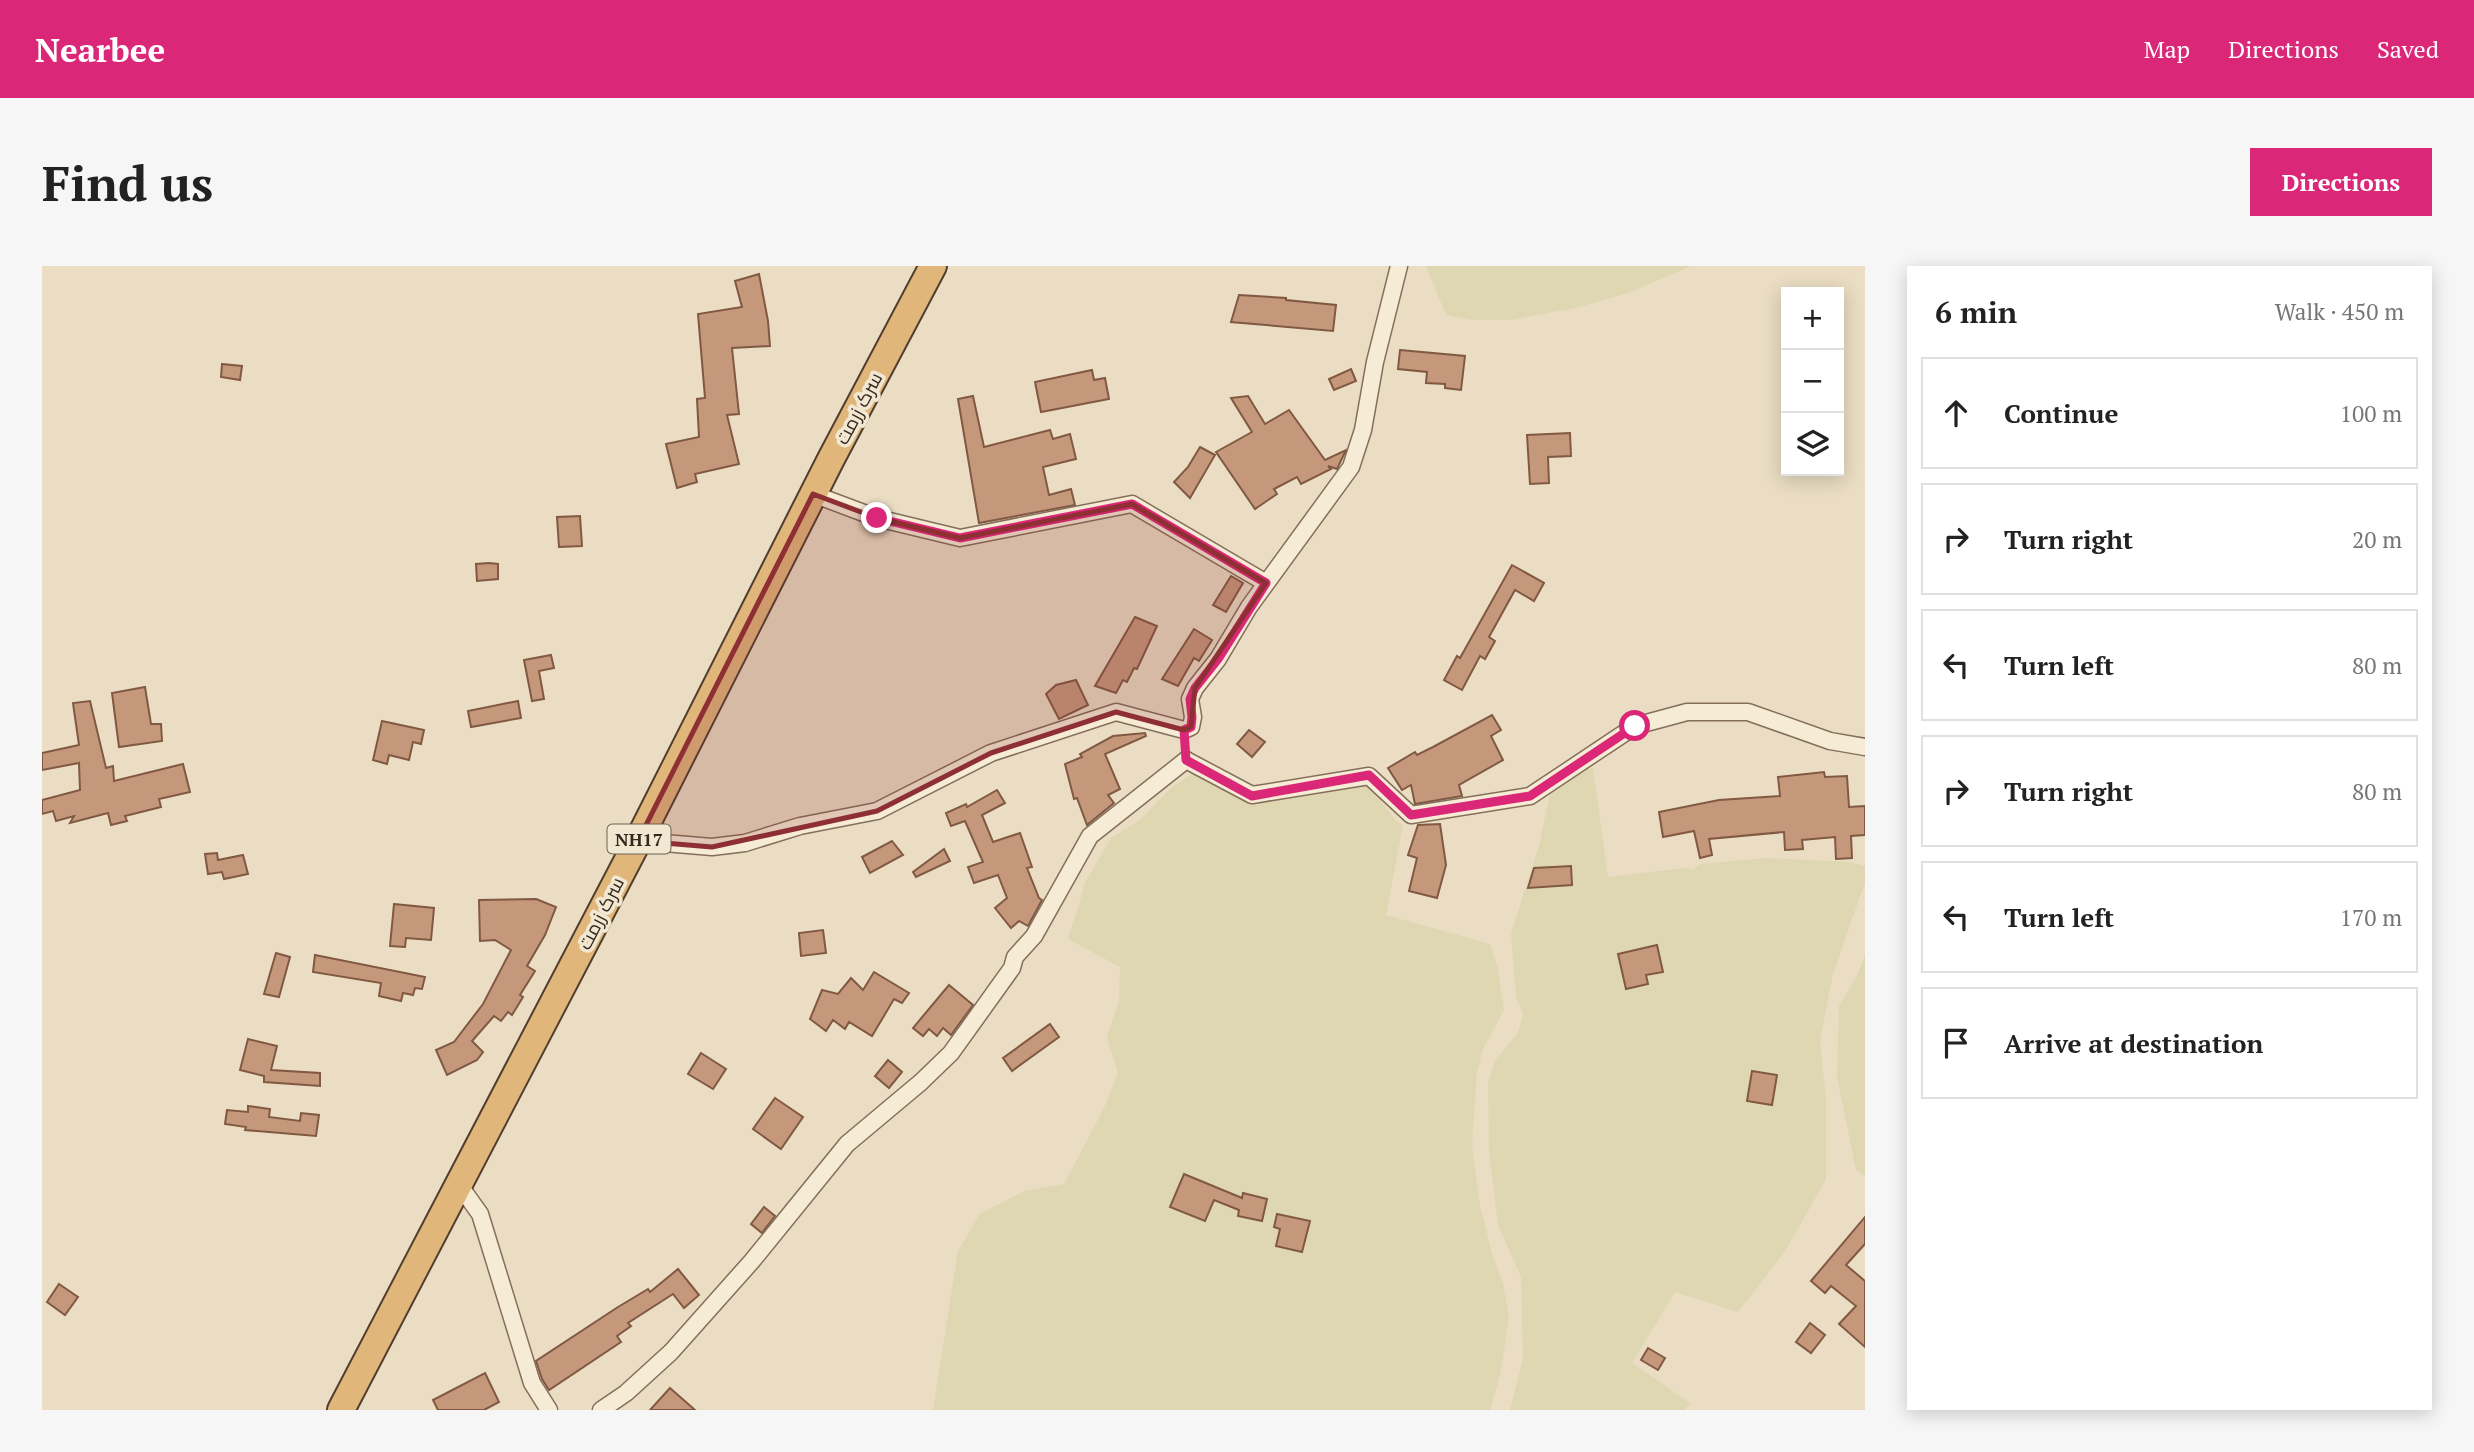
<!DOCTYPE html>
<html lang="en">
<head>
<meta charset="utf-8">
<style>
	body { margin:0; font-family:"PT Serif",Cairo,serif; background:#f6f6f6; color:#222 }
	.controls { position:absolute; right:21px; top:21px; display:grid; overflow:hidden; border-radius:0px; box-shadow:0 4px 18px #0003 }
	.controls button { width:63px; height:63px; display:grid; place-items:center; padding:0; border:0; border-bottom:2px solid #e0e0e0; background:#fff; color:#222; font:35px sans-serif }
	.stop { position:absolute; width:21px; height:21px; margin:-16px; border:5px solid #db2777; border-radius:50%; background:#fff }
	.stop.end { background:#db2777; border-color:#fff; box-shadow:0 2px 7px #0008 }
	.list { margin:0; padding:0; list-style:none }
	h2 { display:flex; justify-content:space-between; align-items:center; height:91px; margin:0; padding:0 28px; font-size:30px }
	h2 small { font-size:23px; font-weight:400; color:#767676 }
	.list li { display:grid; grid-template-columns:46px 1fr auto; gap:21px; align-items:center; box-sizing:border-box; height:112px; margin:0 14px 14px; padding:0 14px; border:2px solid #e0e0e0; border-radius:0px }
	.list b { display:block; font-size:26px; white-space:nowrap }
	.list em { font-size:23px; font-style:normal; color:#767676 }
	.icon { flex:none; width:38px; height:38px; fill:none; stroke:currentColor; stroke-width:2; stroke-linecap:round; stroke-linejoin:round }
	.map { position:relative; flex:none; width:1823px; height:1144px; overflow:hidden; border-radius:0px }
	header { display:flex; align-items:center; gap:42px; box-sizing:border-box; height:98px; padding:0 35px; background:#db2777; color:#fff }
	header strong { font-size:33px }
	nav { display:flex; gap:38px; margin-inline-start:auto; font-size:24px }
	.intro { display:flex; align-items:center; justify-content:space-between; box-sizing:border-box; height:168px; padding:0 42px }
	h1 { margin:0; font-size:49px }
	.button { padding:18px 32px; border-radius:0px; background:#db2777; color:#fff; font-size:24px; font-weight:700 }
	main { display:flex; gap:42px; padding:0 42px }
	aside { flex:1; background:#fff; border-radius:0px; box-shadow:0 4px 18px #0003 }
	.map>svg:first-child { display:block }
	.farmland { fill:#dfd7b1 }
	.building { fill:#c6987b; stroke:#815943; stroke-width:2 }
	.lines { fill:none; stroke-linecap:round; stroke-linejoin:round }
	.minor-casing { stroke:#836f5b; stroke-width:19 }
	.trunk-casing { stroke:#513e2f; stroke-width:30 }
	.minor { stroke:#f6ebd5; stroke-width:16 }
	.trunk { stroke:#e0b67b; stroke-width:26 }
	.route { stroke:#db2777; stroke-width:9 }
	.marked { fill:#8e3033; fill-opacity:0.2; stroke:#8e3033; stroke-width:5; stroke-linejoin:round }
	.labels { text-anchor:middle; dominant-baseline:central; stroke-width:7; stroke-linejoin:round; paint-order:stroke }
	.shield { fill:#f2e8d2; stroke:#6d6254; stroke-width:2 }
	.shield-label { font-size:18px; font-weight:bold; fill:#34281e }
	.street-label { font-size:19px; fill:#34281e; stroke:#f2e8d2 }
</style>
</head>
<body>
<header>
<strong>Nearbee</strong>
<nav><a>Map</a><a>Directions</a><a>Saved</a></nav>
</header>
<div class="intro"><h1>Find us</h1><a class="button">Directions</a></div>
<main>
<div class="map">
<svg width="1823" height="1144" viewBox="0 0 1823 1144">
	<rect width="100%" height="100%" fill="#eaddc3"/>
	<g class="farmland">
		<path d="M1384 0H1649L1586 27 1533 42 1469 54H1429L1404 49Z"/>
		<path d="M1551 502 1566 611 1642 602 1651 604 1658 598 1724 592 1806 596 1823 600V616L1791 708 1778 774 1784 835V913L1744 984 1696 1046 1633 1026 1590 1097 1648 1137 1643 1144H1468L1481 1092 1479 1011 1456 959 1447 887 1446 816 1453 794 1476 767 1481 747 1474 732 1469 667 1497 580 1508 529 1545 503Z"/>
		<path d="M1152 506 1206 535 1319 508 1354 555 1361 559 1344 649 1448 678 1455 699 1462 744 1441 783 1435 806 1430 879 1438 939 1450 988 1461 1017 1467 1051 1458 1110 1448 1144H891L916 985 938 948 982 925 1022 918 1062 842 1076 807 1065 771 1077 734 1078 701 1026 673 1044 615 1069 572 1098 554 1128 523Z"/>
		<path d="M1823 689V910L1814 904 1795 811 1797 740 1815 710Z"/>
	</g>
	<g class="building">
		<path d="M717 8 726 55 728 80 690 82 697 148 685 149 697 198 653 208 655 216 635 222 624 178 657 171 655 133 663 132 656 48 700 41 693 15Z"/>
		<path d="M1197 29 1244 32V34L1294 39 1291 65 1189 56Z"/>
		<path d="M1358 84 1423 90 1419 124 1403 122V118L1384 117 1385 106 1356 103Z"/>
		<path d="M180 98 200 100 198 114 179 111Z"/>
		<path d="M1309 103 1314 115 1292 124 1287 113Z"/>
		<path d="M1050 104 1052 114 1063 112 1067 133 999 146 993 116Z"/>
		<path d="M931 130 942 181 1008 164 1011 173 1028 168 1034 193 1001 201 1007 229 1029 223 1033 239 937 257 916 133Z"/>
		<path d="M1206 130 1223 158 1247 144 1283 194 1304 184 1295 203 1286 200 1289 203 1259 218 1255 211 1232 223 1235 228 1213 243 1174 186 1210 166 1189 132Z"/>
		<path d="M1528 167 1529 190 1506 191 1507 217 1488 218 1485 169Z"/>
		<path d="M1158 181 1173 189 1148 232 1132 216 1146 201Z"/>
		<path d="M538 250 540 280 517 281 515 251Z"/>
		<path d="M447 297 456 298V313L435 315 434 298Z"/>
		<path d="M1470 299 1502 317 1492 335 1473 324 1447 371 1453 375 1443 393 1438 390 1420 424 1402 414 1415 390 1418 392Z"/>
		<path d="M1189 310 1201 317 1184 346 1171 339Z"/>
		<path d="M1093 351 1115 360 1095 403 1092 402 1085 416 1081 414 1074 427 1053 420Z"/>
		<path d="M1152 363 1170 374 1157 395 1152 392 1136 420 1120 413Z"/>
		<path d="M509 389 512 402 497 405 502 433 490 435 482 394Z"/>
		<path d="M1034 414 1046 439 1017 453 1004 428 1014 419Z"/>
		<path d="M103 421 109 458H119L120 475 77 481 70 427Z"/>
		<path d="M48 435 64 502 71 500 72 515 141 498 148 526 117 533 119 541 83 550 85 555 69 559 66 547 28 557 32 550 14 555 11 545 0 548V534L38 524 37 497 0 504V487L37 479 31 437Z"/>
		<path d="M476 435 479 452 429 461 426 445Z"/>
		<path d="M1450 449 1459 464 1449 470 1461 494 1417 519 1420 530 1373 538 1369 519 1360 524 1346 502 1373 486 1375 489 1391 481Z"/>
		<path d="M340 455 382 464 379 478 371 476 367 494 347 489 345 498 331 494Z"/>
		<path d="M1207 464 1223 476 1210 491 1195 478Z"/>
		<path d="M1103 467 1104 470 1063 488 1078 523 1066 529 1072 537 1045 559 1035 532 1032 533 1023 498 1040 491 1038 488 1071 470Z"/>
		<path d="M1782 506 1783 511 1805 510 1807 541 1823 540V569L1809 570 1810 592 1794 593 1793 571 1760 574 1761 583 1743 584 1742 566 1667 573 1670 589 1658 592 1652 565 1621 571 1617 546 1677 534 1738 530 1736 511Z"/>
		<path d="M955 524 963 537 940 549 951 576 978 567 990 601 985 602 997 632 1000 634 986 660 977 655 969 662 953 642 965 632 956 609 932 617 926 601 941 596 923 555 909 560 904 547 924 538 925 541Z"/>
		<path d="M1398 558 1404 599 1395 632 1367 625 1375 592 1366 589 1376 559Z"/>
		<path d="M850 575 861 589 828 607 820 591Z"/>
		<path d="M902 583 908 595 874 611 871 606Z"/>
		<path d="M175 587 176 594 201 589 206 608 182 613 180 606 166 608 163 588Z"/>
		<path d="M1529 600 1530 619 1486 622 1492 602Z"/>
		<path d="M494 633 514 641 503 669 485 700 493 705 478 729 481 731 470 749 466 746 459 755 452 750 430 775 441 786 435 794 405 809 394 784 412 776 441 738 469 684 453 674 438 675 437 634Z"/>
		<path d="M352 638 392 642 389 674 364 672 363 681 348 680Z"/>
		<path d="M781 664 784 687 759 690 757 667Z"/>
		<path d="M1615 679 1621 706 1604 709 1606 718 1584 723 1576 688Z"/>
		<path d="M234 687 248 691 237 731 222 728Z"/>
		<path d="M273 689 383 711 380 723 373 722 371 729 361 727 359 735 337 730 339 717 271 706Z"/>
		<path d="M832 706 867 727 860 737 852 733 830 770 807 756 803 763 791 754 784 765 768 753 780 724 796 728 809 712 821 724Z"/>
		<path d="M907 719 931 739 909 769 901 762 895 770 887 763 881 770 871 762Z"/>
		<path d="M1008 758 1017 771 970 805 961 792Z"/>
		<path d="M206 773 235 780 229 804 278 807V820L222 816V810L198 804Z"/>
		<path d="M659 787 684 803 671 823 646 808Z"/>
		<path d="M846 794 860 806 847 822 833 810Z"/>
		<path d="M1710 805 1735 809 1730 839 1705 835Z"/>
		<path d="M733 832 761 851 739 883 711 863Z"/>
		<path d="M206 840 228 843 227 851 258 855 259 847 277 849 274 870 203 864 204 861 183 858 185 844 206 846Z"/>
		<path d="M1142 908 1200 932 1201 927 1225 933 1220 955 1196 950 1197 944 1172 934 1163 955 1128 941Z"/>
		<path d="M722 941 733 950 720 967 709 958Z"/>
		<path d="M1235 948 1268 955 1260 986 1234 980 1238 963 1232 961Z"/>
		<path d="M1823 951V978L1804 999 1823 1015V1081L1797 1058 1814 1040 1789 1020 1783 1027 1769 1015Z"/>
		<path d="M636 1003 657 1029 642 1042 631 1028 586 1057 589 1060 575 1070 579 1076 507 1124 500 1113 494 1095 576 1041 606 1023 608 1026Z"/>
		<path d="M17 1018 36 1031 23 1049 5 1036Z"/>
		<path d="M1768 1057 1783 1069 1769 1087 1754 1076Z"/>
		<path d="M1606 1082 1623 1092 1616 1104 1599 1094Z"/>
		<path d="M443 1107 457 1136 442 1144H396L391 1134Z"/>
		<path d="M628 1122 653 1144H608Z"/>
	</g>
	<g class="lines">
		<g class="minor-casing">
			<g id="minor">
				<path d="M771 228 835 252 918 272 1090 238 1224 317"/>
				<path d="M1144 494 1210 529 1327 510 1369 549 1488 530 1593 460 1645 446H1706L1788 475 1823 481"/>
				<path d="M600 567 622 577 670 581 703 577 758 560 835 545 949 487 1074 446 1142 464 1149 461 1151 451 1148 433 1153 422 1176 393 1207 341 1309 201 1321 164 1333 96 1357 0"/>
				<path d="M418 920 438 948 490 1117 507 1144"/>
				<path d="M559 1144 584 1127 629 1086 710 995 805 878 879 816 909 787 970 702 973 691 992 670 1048 570 1144 494"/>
			</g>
		</g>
		<g class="trunk-casing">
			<path id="trunk" d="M299 1144 600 567 789 193 891 0"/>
		</g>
		<use href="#minor" class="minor"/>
		<use href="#trunk" class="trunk"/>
	</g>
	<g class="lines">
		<path class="route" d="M835 252 918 272 1090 238 1224 317 1176 393 1153 422 1148 433 1150 451 1149 461 1142 464 1144 494 1210 530 1327 509 1369 549 1488 530 1593 460"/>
	</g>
	<path class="marked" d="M771 228 835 252 918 272 1090 238 1224 317 1153 422 1149 461 1142 464 1074 446 949 487 835 545 670 581 622 577 600 567Z"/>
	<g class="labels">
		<rect class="shield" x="565.5" y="558.5" width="63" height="29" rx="5"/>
		<g class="shield-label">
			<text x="597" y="573">NH17</text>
		</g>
		<g class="street-label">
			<text transform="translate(816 142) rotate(-62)">سرک زرمت</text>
			<text transform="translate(558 647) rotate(-63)">سرک زرمت</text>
		</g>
	</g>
</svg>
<div class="controls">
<button>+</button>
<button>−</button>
<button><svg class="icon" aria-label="layers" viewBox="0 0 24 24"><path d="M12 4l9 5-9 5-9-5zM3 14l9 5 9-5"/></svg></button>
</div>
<div class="stop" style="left:1593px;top:460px"></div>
<div class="stop end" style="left:835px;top:252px"></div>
</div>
<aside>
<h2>6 min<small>Walk · 450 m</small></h2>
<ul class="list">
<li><svg class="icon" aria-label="ahead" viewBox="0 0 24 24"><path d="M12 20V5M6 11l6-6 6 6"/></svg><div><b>Continue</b></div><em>100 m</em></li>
<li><svg class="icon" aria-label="right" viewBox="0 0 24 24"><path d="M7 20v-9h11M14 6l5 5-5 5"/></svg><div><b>Turn right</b></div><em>20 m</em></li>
<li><svg class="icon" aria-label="left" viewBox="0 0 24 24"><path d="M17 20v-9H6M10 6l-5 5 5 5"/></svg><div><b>Turn left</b></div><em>80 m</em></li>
<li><svg class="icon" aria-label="right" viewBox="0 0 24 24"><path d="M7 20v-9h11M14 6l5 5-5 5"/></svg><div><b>Turn right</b></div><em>80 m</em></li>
<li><svg class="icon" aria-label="left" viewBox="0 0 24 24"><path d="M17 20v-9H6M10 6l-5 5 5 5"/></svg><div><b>Turn left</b></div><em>170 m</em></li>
<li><svg class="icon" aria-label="arrive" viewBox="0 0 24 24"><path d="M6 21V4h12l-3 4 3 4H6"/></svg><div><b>Arrive at destination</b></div></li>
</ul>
</aside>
</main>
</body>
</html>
